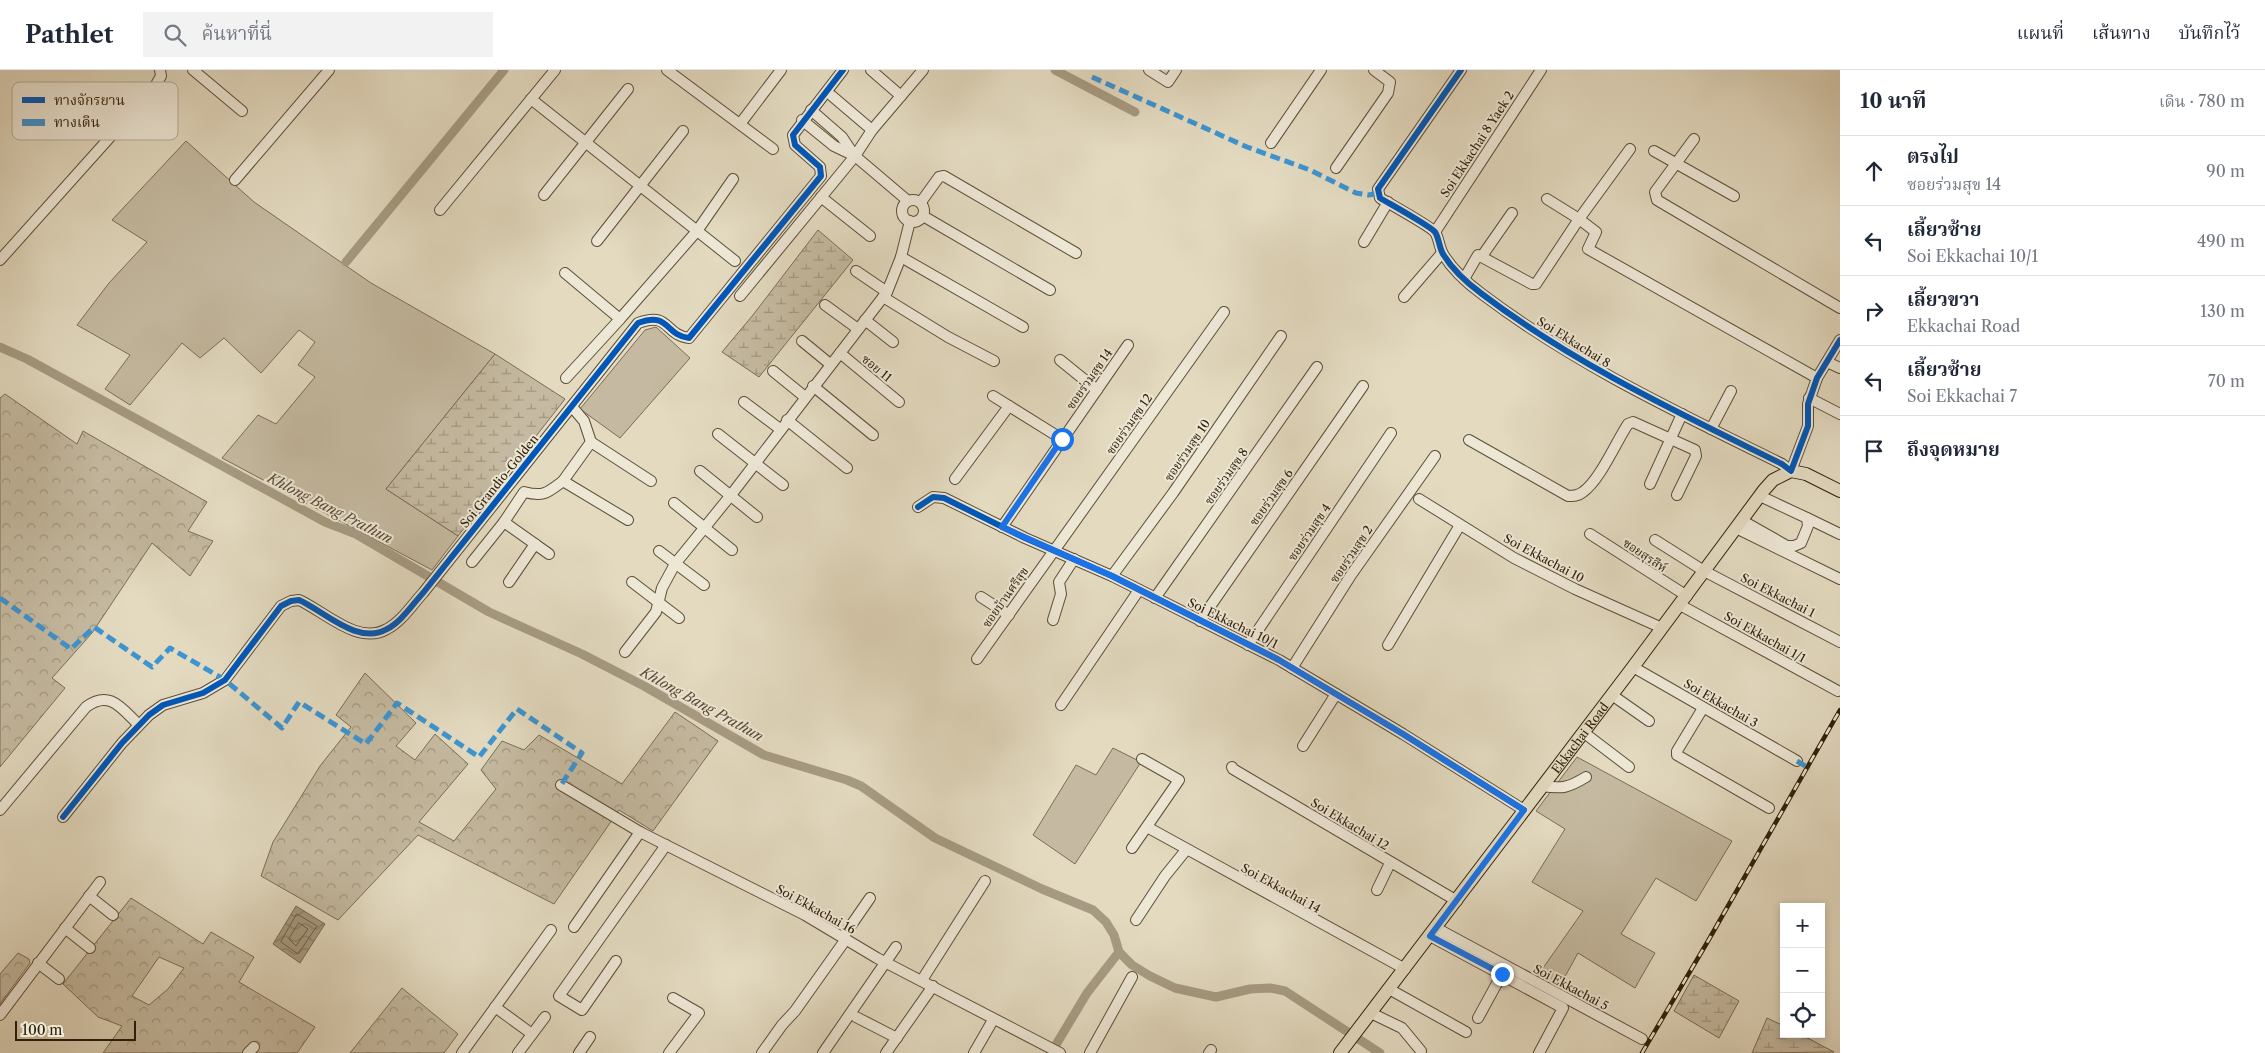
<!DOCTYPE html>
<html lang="th">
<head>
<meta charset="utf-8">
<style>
	body { margin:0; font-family:"Libre Caslon Text","Noto Serif Thai",serif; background:#f2f2f3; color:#1f2937 }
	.controls { position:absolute; right:15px; bottom:15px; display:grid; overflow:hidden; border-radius:0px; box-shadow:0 2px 8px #0003 }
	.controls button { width:45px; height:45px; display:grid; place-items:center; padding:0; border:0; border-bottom:1px solid #e0e1e3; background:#fff; color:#1f2937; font:25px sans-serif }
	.scale { position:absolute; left:15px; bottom:12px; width:121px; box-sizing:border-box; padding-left:5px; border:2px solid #312009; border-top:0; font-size:14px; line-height:18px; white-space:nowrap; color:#312009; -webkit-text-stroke:4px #ede7d6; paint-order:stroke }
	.stop { position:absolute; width:15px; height:15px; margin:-11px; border:4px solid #1a73e8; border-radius:50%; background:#fff }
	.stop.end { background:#1a73e8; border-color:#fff; box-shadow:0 1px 5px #0008 }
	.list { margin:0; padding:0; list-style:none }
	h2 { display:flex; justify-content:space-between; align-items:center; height:65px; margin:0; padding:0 20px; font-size:21px }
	h2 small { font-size:16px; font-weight:400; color:#747a83 }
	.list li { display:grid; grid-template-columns:32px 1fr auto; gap:15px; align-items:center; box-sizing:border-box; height:70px; padding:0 20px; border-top:1px solid #e0e1e3 }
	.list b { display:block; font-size:19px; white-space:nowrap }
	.list p { margin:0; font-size:16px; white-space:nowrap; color:#747a83 }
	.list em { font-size:16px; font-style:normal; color:#747a83 }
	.icon { flex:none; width:28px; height:28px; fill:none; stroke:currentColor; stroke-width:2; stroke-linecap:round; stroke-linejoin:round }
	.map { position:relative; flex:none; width:1840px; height:983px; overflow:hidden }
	header { display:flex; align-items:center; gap:30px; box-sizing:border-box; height:70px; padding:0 25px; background:#fff; border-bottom:1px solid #e0e1e3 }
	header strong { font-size:24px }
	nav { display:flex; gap:28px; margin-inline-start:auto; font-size:18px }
	.search { width:350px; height:45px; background:#f2f2f3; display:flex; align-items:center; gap:12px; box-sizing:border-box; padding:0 18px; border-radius:0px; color:#747a83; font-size:19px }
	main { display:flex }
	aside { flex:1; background:#fff }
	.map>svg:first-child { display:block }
	.green { fill:#c5baa1; stroke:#7b6d55 }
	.forest { fill:url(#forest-crowns); stroke:#7b6d55; fill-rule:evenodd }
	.wetland { fill:url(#wetland-marsh); stroke:#7b6d55 }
	.water { fill:url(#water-waves); stroke:#776a52 }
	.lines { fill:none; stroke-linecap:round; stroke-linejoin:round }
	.shore { stroke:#6c5e46; stroke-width:1 }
	.canal { stroke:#a69b82; stroke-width:9 }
	.minor-casing { stroke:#5e4e37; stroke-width:12 }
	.major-casing { stroke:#312009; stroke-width:14 }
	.minor { stroke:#ede7d6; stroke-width:10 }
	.major { stroke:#e3dac0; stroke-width:12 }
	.rail-casing { stroke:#312009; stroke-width:4.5 }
	.rail { stroke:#ede7d6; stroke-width:2.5; stroke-dasharray:8; stroke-linecap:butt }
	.quiet { stroke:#3d94d2; stroke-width:5; stroke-dasharray:10 5; stroke-linecap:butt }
	.cycleway-casing { stroke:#ede7d6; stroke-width:9 }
	.cycleway { stroke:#0057b8; stroke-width:6 }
	.route { stroke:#1a73e8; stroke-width:6 }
	.labels { text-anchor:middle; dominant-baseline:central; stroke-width:4; stroke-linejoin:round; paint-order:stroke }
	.street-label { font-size:12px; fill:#312009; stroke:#ede7d6 }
	.water-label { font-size:14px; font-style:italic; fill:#5a4b33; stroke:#ede7d6 }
	.key { fill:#ede7d6; stroke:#b5ab98; stroke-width:1 }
	.key-label { font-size:14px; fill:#312009 }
</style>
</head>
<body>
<header>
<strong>Pathlet</strong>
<div class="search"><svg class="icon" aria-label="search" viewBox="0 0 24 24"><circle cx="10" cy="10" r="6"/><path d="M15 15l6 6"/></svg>ค้นหาที่นี่</div>
<nav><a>แผนที่</a><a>เส้นทาง</a><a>บันทึกไว้</a></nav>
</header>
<main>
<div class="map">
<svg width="1840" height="983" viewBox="0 0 1840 983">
	<defs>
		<pattern id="forest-crowns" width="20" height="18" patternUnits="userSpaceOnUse" patternTransform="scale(1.25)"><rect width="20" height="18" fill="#c5baa1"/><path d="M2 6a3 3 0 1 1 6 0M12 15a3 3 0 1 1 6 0" fill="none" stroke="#a19781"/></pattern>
		<pattern id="wetland-marsh" width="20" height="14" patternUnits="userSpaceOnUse" patternTransform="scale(1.25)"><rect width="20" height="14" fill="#c5baa1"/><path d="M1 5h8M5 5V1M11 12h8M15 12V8" fill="none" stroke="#a19781"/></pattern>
		<pattern id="water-waves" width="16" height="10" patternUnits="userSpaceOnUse" patternTransform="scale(1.25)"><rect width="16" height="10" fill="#a69b82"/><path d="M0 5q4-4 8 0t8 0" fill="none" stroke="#887e69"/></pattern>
	</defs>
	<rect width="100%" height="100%" fill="#e3dac0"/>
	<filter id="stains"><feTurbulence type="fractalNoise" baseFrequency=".004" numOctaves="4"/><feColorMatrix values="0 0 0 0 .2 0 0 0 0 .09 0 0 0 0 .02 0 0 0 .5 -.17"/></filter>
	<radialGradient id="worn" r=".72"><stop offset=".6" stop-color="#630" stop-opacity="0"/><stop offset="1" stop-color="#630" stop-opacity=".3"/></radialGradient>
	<g class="green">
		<path d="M186 71 254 132 371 213 495 284 386 419 458 466 432 500 222 388 258 345 276 354 315 307 298 295 315 272 299 260 261 303 224 268 200 288 182 273 130 335 105 319 130 285 77 255 109 213 147 172 112 150Z"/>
		<path d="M656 257 690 288 620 368 580 339 645 260Z"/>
		<path d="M1113 678 1141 692 1075 794 1033 765 1076 695 1096 705Z"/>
		<path d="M1577 687 1732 771 1696 831 1656 808 1621 864 1655 883 1635 918 1578 883 1557 921 1536 908 1583 841 1532 812 1565 759 1536 741Z"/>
	</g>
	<g class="forest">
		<path d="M5 324 77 374 83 361 207 432 188 461 213 471 190 506 152 473 92 563 52 608 65 618 0 697V328Z"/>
		<path d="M365 603 416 653 396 676 415 690 435 664 468 694 419 752 454 771 496 719 481 700 502 671 524 680 539 665 622 714 675 642 718 671 653 761 619 740 554 834 418 765 338 850 261 806 273 772 320 696 351 657 336 645Z"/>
		<path d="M131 828 203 874 211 862 254 887 239 912 315 957 297 983H103L122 956 98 947 63 914ZM159 887 184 898 168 919 149 935 132 926Z"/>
		<path d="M18 883 29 889 30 893 0 934V904Z"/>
		<path d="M402 918 458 964 444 983H350Z"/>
	</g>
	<g class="wetland">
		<path d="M818 160 853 190 759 307 722 282 753 245Z"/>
		<path d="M495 284 565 329 458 466 386 419Z"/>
		<path d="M1694 905 1739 931 1719 968 1674 941Z"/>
		<path d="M1767 948 1784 956V964H1800L1834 982 1752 983Z"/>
	</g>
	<path class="water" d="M296 836 325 854 300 893 273 874Z"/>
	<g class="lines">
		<g class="shore">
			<path d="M297 844 317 856 298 884 281 872Z"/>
			<path d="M299 853 308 859 296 876 289 869Z"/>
		</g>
		<g class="canal">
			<path d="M1055 0 1135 42"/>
			<path d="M346 192 504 0"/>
			<path d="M0 277 27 289 325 452 356 464 489 542 582 584 644 616 764 685 847 710 861 716 935 768 1042 819 1093 840 1106 852 1114 865 1119 882 1132 895 1150 906 1175 918 1216 927 1250 919 1270 918 1285 921 1380 983"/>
			<path d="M1051 983 1087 923 1119 882"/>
		</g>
		<g class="minor-casing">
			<g id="minor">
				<path d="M193 0 242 41"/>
				<path d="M667 0 773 79"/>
				<path d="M871 0 901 26"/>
				<path d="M1149 0 1168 12 1176 0"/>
				<path d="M1461 0 1378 119 1380 128C1390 134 1430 156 1435 162 1439 168 1439 177 1443 184 1452 199 1467 213 1482 224 1576 295 1677 342 1782 394L1791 401 1808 356V334L1817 308 1840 270"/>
				<path d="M832 26 872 60"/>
				<path d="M531 29 735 191"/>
				<path d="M811 40 842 67 854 85"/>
				<path d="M802 50 834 76 855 86 908 131"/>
				<path d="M740 54 781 0"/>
				<path d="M1694 69 1655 122 1657 130 1840 238"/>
				<path d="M1271 73 1321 0"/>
				<path d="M1630 79 1579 149 1596 162 1588 179 1817 308"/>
				<path d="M1654 81 1734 126"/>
				<path d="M1336 98 1388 23 1390 12 1374 0"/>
				<path d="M235 110 329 0"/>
				<path d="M544 125 628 19"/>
				<path d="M821 127 870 166"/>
				<circle cx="913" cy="141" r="11"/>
				<path d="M921 132 939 107 944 106 1076 183"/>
				<path d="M440 140 555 0"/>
				<path d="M923 146 1050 220"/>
				<path d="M1435 162 1541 0"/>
				<path d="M597 171 683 61"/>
				<path d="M1364 172 1388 132"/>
				<path d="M1482 186 1512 143"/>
				<path d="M901 187 1023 257"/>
				<path d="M0 190 154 18 161 6 160 0"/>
				<path d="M856 201 887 222"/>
				<path d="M565 203 620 249"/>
				<path d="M1464 209 1478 185 1532 214H1536L1579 149 1547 129"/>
				<path d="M740 226 855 86 872 60 923 0"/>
				<path d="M883 227 948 267 994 291"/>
				<path d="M1404 227 1442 183"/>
				<path d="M825 235 858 259"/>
				<path d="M865 250 893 272"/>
				<path d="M802 271 830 294"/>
				<path d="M840 283 899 332"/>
				<path d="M1060 290 1097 320"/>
				<path d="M1827 292 1840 298"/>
				<path d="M773 301 805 327"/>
				<path d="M566 308 620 249 697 161 733 109"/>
				<path d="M813 316 873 365"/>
				<path d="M993 326 1062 369"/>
				<path d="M1809 328 1840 344"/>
				<path d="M744 332 780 359"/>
				<path d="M573 338 584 351 591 372 651 411"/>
				<path d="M787 350 847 398"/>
				<path d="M1711 359 1731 321"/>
				<path d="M718 364 783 415"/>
				<path d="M1469 370 1568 426C1573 426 1578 426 1583 422 1600 410 1616 372 1628 354L1633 352 1695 380 1696 386 1677 425"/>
				<path d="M591 372 563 411 628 450"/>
				<path d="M700 401 757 447"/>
				<path d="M955 409 1009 336"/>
				<path d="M1650 414 1682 344"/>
				<path d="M1419 429 1514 488 1575 519 1662 558"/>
				<path d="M674 433 732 480"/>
				<path d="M918 437 933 427 944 428 1025 468 1112 506 1279 590 1403 664 1524 740"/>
				<path d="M1807 448 1840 464"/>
				<path d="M1743 451 1787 476H1794L1801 473 1808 456 1807 448 1760 426"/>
				<path d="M504 452 549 484"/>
				<path d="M1002 457 1128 275"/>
				<path d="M1736 458 1840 509"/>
				<path d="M1590 464 1687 526"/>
				<path d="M1655 470 1704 501 1840 572"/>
				<path d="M659 481 704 515"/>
				<path d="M472 492 504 452 524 422C544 427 547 423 563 411"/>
				<path d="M1112 506 1173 423 1281 266"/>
				<path d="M509 512 535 474"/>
				<path d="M632 512 679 548"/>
				<path d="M981 527 1009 545"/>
				<path d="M1155 528 1317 297"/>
				<path d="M1680 535 1838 621"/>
				<path d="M1053 550 1061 524 1059 512 1074 489"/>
				<path d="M1200 551 1363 316"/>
				<path d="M1248 575 1391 363"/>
				<path d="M1388 575 1460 455"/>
				<path d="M625 582 656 542 662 518 675 494 731 425 887 222 901 187 910 151"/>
				<path d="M977 589 1224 242"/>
				<path d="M1633 597 1797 691"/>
				<path d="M1292 598 1351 505 1435 386"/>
				<path d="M1612 625 1649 651"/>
				<path d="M1061 635 1139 520"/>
				<path d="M1703 638 1677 681V685L1769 738"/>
				<path d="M1583 662 1629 697"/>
				<path d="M1303 676 1336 624"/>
				<path d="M1232 697 1233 699 1457 831"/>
				<path d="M561 715 640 762 805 845 877 888 1060 983"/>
				<path d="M1542 716C1562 719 1568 718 1586 707"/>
				<path d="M0 740 86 637C110 619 122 639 139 655"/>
				<path d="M63 747 122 673 149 645 163 635 203 623 225 610 281 536 291 531 299 530C324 541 358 576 387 559 401 552 412 535 423 523L638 253C670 241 664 265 689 268L821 106 820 97 795 75 793 65 843 0"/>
				<path d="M1147 757 1405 899"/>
				<path d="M1132 778 1179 710 1142 689"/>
				<path d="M1377 820 1390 793"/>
				<path d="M89 826 113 845"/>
				<path d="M1136 850 1165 806 1186 780"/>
				<path d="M574 857 640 762"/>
				<path d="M65 858 90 878"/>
				<path d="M1436 858 1642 969"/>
				<path d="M1430 866 1563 938 1539 983"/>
				<path d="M843 867 870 828"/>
				<path d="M616 891 582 940 559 926 666 775"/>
				<path d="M38 893 59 909"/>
				<path d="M922 910 985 811"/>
				<path d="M1389 919 1466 962"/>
				<path d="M495 937 532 964"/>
				<path d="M1371 943 1402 958 1421 981"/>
				<path d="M0 945 100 812"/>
				<path d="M856 947 897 968"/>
				<path d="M1478 948 1502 904"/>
				<path d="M248 983 254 977"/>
				<path d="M462 983 551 860"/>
				<path d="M518 983 545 947"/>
				<path d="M579 983 590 967"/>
				<path d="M669 983 699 943 673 928"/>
				<path d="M762 983 782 955 795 941 846 869"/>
				<path d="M823 983 896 877"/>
				<path d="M886 983 933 916"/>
				<path d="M974 983 993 950"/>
				<path d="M1090 983 1132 907"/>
				<path d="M1209 983 1211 980"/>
			</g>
		</g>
		<g class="major-casing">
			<g id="major">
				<path id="s1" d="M1340 983 1633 597 1764 420 1773 410 1791 401 1806 404 1840 421"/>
			</g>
		</g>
		<use href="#minor" class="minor"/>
		<use href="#major" class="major"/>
		<g class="rail-casing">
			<path id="rail" d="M1642 983 1708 871 1840 640"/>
		</g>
		<use href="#rail" class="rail"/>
		<g class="quiet">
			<path d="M1092 7 1247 77 1310 100 1356 123 1369 125 1378 123"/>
			<path d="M0 528 71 579 94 557 152 597 170 578 225 610 282 658 299 632 366 674 397 633 479 687 517 639 582 683 561 715"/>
			<path d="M1797 691 1810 699"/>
		</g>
		<g class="cycleway-casing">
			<g id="cycleway">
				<path d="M1461 0 1378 119 1380 128C1390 134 1430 156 1435 162 1439 168 1439 177 1443 184 1452 199 1467 213 1482 224 1576 295 1677 342 1782 394L1791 401 1808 356V334L1817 308 1840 270"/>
				<path d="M918 437 933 427 944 428 1025 468 1112 506 1279 590 1403 664 1524 740"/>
				<path d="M63 747 122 673 149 645 163 635 203 623 225 610 281 536 291 531 299 530C324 541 358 576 387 559 401 552 412 535 423 523L638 253C670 241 664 265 689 268L821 106 820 97 795 75 793 65 843 0"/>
			</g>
		</g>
		<use href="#cycleway" class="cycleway"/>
	</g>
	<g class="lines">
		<path class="route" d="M1062 369 1002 457 1112 506 1279 590 1403 664 1524 740 1430 866 1502 904"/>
	</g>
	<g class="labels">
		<g class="street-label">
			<text transform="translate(1477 74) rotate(-57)">Soi Ekkachai 8 Yaek 2</text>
			<text transform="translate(1574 272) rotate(32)">Soi Ekkachai 8</text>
			<text transform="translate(877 298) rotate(40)">ซอย 11</text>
			<text transform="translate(1089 309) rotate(-55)">ซอยร่วมสุข 14</text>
			<text transform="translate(1129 354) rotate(-55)">ซอยร่วมสุข 12</text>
			<text transform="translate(1187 380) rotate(-56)">ซอยร่วมสุข 10</text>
			<text transform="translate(1226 406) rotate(-55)">ซอยร่วมสุข 8</text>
			<text transform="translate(499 411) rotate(-51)">Soi Grandio-Golden</text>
			<text transform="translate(1271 427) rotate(-55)">ซอยร่วมสุข 6</text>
			<text transform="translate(1309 462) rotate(-56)">ซอยร่วมสุข 4</text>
			<text transform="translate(1351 484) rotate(-56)">ซอยร่วมสุข 2</text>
			<text transform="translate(1645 485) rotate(34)">ซอยสุรสีห์</text>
			<text transform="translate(1544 488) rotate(28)">Soi Ekkachai 10</text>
			<text transform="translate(1778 525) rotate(27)">Soi Ekkachai 1</text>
			<text transform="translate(1005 527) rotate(-55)">ซอยบ้านศรีสุข</text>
			<text transform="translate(1233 553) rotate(26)">Soi Ekkachai 10/1</text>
			<text transform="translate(1765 567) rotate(29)">Soi Ekkachai 1/1</text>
			<text transform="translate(1721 633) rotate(30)">Soi Ekkachai 3</text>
			<text stroke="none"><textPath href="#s1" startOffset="396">Ekkachai Road</textPath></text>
			<text transform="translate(1350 754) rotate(31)">Soi Ekkachai 12</text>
			<text transform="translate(1281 818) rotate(29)">Soi Ekkachai 14</text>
			<text transform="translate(816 839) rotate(29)">Soi Ekkachai 16</text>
			<text transform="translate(1571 917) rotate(28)">Soi Ekkachai 5</text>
		</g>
		<g class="water-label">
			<text transform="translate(330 438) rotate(27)">Khlong Bang Prathun</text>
			<text transform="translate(702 634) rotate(29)">Khlong Bang Prathun</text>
		</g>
	</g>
	<rect x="12" y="12" width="166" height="58" rx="8" class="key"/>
	<rect x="22" y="27" width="23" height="6" fill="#0057b8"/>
	<rect x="22" y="49" width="23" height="7" fill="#3d94d2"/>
	<g class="key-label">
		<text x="54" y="35">ทางจักรยาน</text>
		<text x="54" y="57">ทางเดิน</text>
	</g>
	<rect width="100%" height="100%" filter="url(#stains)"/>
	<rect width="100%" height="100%" fill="url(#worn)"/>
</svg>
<div class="controls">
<button>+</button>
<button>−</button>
<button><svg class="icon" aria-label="locate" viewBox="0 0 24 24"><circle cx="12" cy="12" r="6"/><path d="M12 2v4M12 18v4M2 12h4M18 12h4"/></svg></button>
</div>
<div class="scale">100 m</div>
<div class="stop" style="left:1062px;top:369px"></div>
<div class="stop end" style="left:1502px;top:904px"></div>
</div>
<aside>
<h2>10 นาที<small>เดิน · 780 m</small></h2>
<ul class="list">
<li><svg class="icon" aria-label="ahead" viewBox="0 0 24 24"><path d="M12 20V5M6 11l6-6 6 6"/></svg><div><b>ตรงไป</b><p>ซอยร่วมสุข 14</p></div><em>90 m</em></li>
<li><svg class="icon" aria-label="left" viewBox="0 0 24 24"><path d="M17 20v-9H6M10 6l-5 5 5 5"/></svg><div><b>เลี้ยวซ้าย</b><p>Soi Ekkachai 10/1</p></div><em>490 m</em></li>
<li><svg class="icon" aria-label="right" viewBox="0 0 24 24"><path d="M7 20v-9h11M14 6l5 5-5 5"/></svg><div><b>เลี้ยวขวา</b><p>Ekkachai Road</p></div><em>130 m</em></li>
<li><svg class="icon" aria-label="left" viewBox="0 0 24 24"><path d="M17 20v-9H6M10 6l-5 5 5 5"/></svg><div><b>เลี้ยวซ้าย</b><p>Soi Ekkachai 7</p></div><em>70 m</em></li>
<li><svg class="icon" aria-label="arrive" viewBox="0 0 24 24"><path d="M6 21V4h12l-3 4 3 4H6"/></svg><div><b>ถึงจุดหมาย</b></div></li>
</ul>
</aside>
</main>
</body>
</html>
